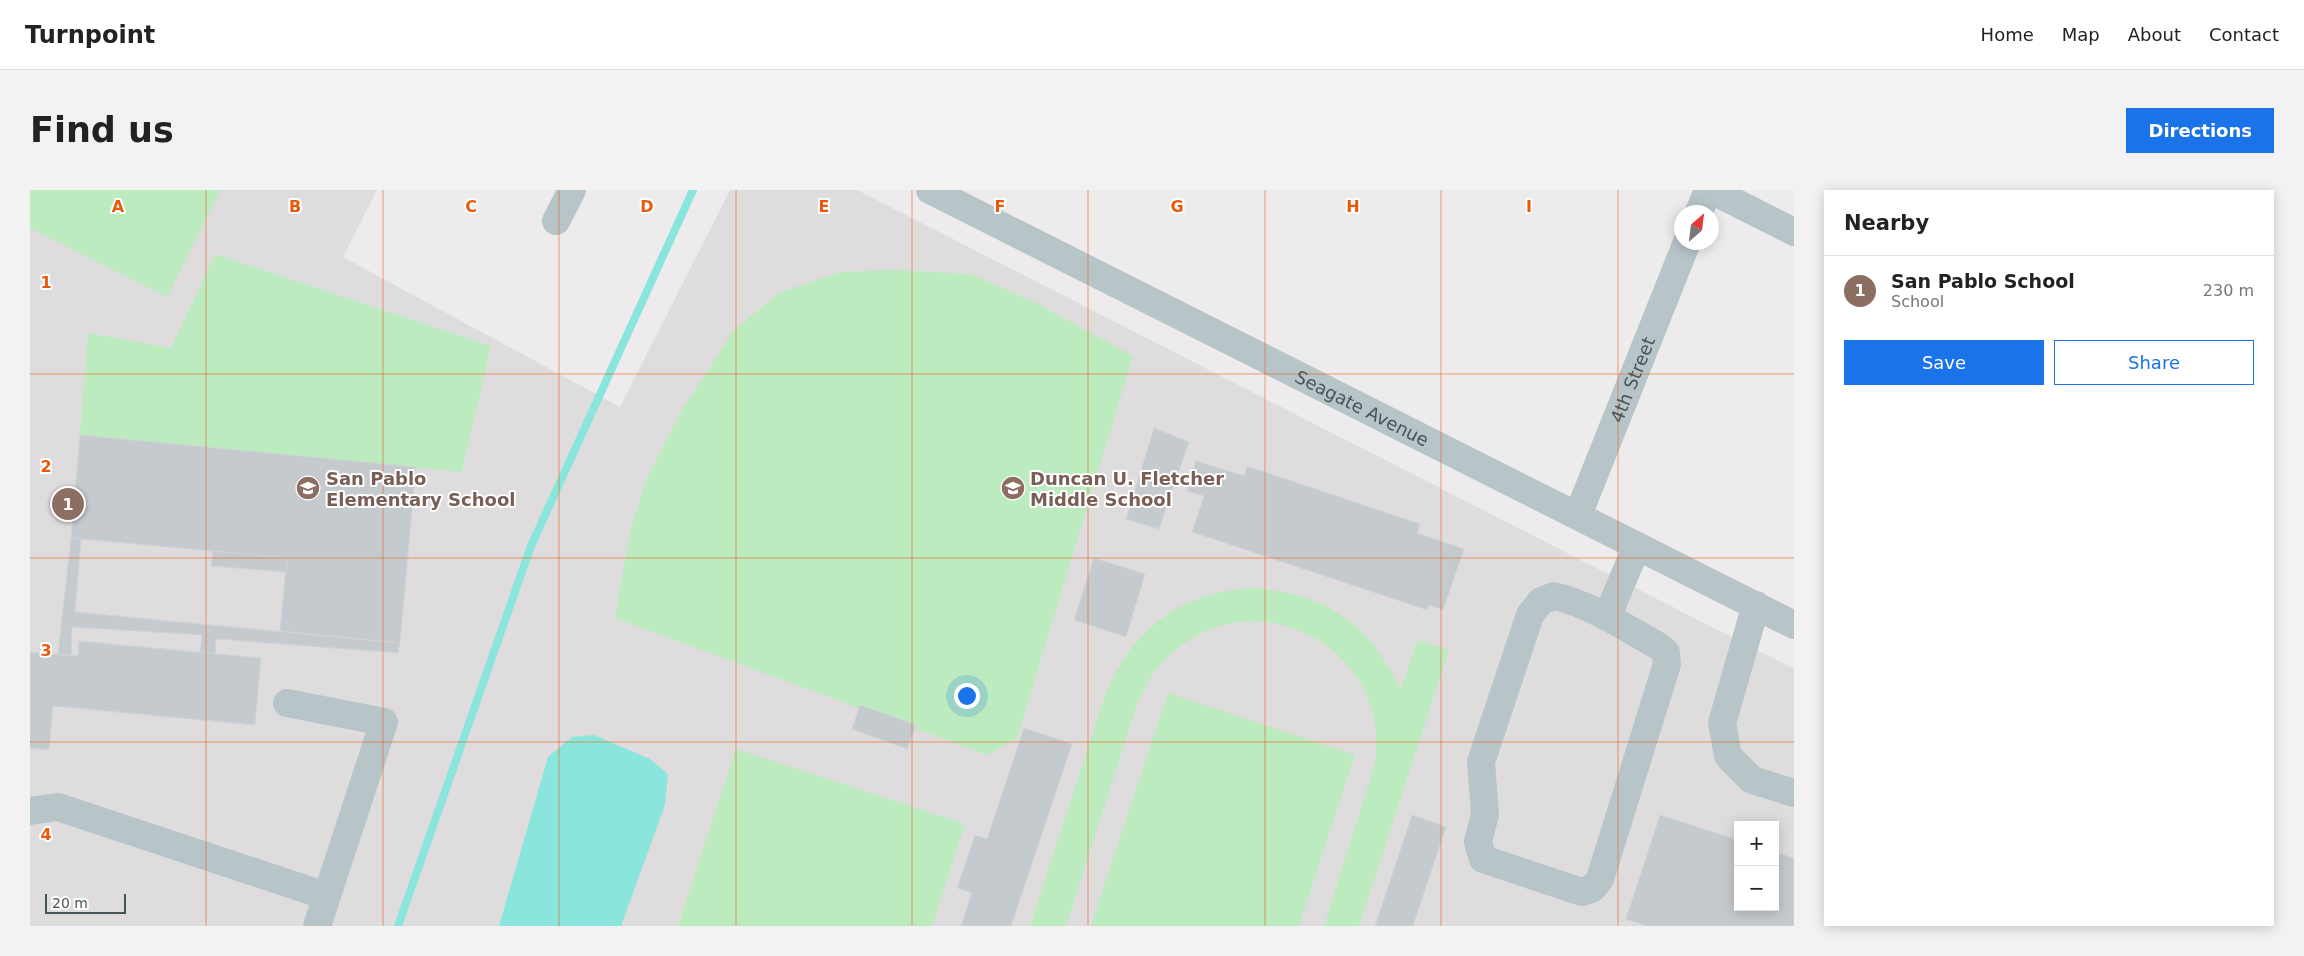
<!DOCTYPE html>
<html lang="en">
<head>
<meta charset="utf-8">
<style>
	body { margin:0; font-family:"DejaVu Sans",sans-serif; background:#f2f2f2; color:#222 }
	.controls { position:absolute; right:15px; bottom:15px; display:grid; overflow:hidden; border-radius:0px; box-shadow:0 2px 12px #0003 }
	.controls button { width:45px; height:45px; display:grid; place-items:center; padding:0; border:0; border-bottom:1px solid #e0e0e0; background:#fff; color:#222; font:25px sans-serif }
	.compass { position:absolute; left:1644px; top:15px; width:45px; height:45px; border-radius:50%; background:#fff; box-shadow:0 2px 12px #0003; rotate:28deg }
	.scale { position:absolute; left:15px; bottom:12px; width:81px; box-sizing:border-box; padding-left:5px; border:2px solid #455558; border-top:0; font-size:14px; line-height:18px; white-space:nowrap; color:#455558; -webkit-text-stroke:4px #fff; paint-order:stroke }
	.you { position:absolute; left:936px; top:505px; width:18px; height:18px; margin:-12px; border:4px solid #fff; border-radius:50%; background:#1a73e8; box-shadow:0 0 0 8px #1a73e833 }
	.badge { display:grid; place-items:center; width:32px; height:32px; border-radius:50%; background:#1a73e8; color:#fff; font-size:16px; font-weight:700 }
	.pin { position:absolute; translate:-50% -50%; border:2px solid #fff; box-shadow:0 1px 5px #0006 }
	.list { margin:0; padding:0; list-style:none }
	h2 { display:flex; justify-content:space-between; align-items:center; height:65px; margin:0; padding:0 20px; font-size:21px }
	h2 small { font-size:16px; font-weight:400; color:#767676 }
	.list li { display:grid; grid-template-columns:32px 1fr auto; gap:15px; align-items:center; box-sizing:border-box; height:70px; padding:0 20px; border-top:1px solid #e0e0e0 }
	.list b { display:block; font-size:19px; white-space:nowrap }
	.list p { margin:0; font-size:16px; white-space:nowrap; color:#767676 }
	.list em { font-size:16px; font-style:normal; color:#767676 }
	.actions { display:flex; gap:10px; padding:15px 20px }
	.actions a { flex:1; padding:11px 0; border:1px solid #1a73e8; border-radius:0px; text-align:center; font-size:18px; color:#1a73e8 }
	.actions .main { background:#1a73e8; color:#fff }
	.map { position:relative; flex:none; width:1764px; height:736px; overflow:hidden; border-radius:0px }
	header { display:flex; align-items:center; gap:30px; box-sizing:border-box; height:70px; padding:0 25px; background:#fff; border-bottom:1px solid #e0e0e0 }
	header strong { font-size:24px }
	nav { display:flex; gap:28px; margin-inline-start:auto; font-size:18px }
	.intro { display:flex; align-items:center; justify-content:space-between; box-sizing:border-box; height:120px; padding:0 30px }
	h1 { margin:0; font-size:35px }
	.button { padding:12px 22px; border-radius:0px; background:#1a73e8; color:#fff; font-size:18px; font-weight:700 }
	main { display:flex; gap:30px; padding:0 30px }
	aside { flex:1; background:#fff; border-radius:0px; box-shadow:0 2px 12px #0003 }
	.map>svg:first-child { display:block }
	.education { fill:#dfdcde; fill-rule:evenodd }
	.green { fill:#bbebbe }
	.water { fill:#8ae6dc }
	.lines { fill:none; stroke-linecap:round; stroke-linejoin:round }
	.stream { stroke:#8ae6dc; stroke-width:8 }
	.building { fill:#c5cace; stroke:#d0d4d7 }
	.minor { stroke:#b7c5c8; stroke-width:28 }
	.grid { fill:none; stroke:#e8590c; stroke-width:1; stroke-opacity:0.55 }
	.labels { text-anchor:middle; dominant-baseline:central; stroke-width:4; stroke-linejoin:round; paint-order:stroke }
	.street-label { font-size:18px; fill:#455558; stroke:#fff }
	.education-label { font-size:18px; font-weight:bold; fill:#785e54; stroke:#fff; text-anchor:start }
	.grid-label { font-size:16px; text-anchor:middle; font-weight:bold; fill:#e8590c; stroke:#fff; stroke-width:4; stroke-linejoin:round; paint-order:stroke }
</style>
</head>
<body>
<header>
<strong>Turnpoint</strong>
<nav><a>Home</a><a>Map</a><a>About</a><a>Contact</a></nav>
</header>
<div class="intro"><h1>Find us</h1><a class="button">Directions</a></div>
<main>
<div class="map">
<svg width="1764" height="736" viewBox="0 0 1764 736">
	<rect width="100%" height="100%" fill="#eeebec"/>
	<path class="education" d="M0 0H347L313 67 590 217 700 0H827L1764 479V736H0ZM1708 635H1745V717H1708Z"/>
	<g class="green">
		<path d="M0 0H190L137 107 0 38Z"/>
		<path d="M185 64 461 156 432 282 50 245 58 143 141 158Z"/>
		<path d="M865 80 941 84 1010 115 1103 166 987 548 957 565 585 428 600 342 616 290 651 222 703 141 749 103 810 82Z"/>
		<path d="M1224 398C1298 404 1338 433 1371 499L1387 450 1419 460 1329 736H1294L1345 573C1347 554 1347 535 1341 516 1320 451 1242 413 1178 440 1158 449 1138 463 1125 481 1117 492 1112 504 1107 515L1036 736H1000L1075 505C1104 437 1151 402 1224 398Z"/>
		<path d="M1138 503 1325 565 1269 736H1061Z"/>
		<path d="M706 559 935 634 902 736H648Z"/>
	</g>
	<path class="water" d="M564 545 620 569 638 584 635 615 591 736H469L518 567 542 547Z"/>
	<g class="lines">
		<path class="stream" d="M368 736 501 356 663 0"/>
	</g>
	<g class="building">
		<path d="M1124 238 1159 252 1129 339 1096 329Z"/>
		<path d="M50 245 386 277 370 453 250 441 257 368 41 348Z"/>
		<path d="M1166 271 1214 286 1217 276 1390 334 1387 343 1434 359 1413 420 1399 415 1397 420 1162 342 1174 306 1157 301Z"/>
		<path d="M41 348 51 349 45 422 370 453 368 463 186 449 185 464 170 462 172 445 42 437 41 466 28 464Z"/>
		<path d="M183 361 257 368 256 382 181 376Z"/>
		<path d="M1064 368 1115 384 1096 447 1044 430Z"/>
		<path d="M49 451 231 468 225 535 23 516 19 560 0 558V462L48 466Z"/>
		<path d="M830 515 886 535 877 559 822 539Z"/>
		<path d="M994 538 1042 554 981 736H931L942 703 927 698 945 645 957 649Z"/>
		<path d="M1382 625 1416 637 1383 736H1345Z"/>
		<path d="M1630 625 1708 650V717H1745V662L1764 668V736H1617L1596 729Z"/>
	</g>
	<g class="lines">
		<g class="minor">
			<path id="s1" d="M900 0 1764 435"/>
			<path d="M1681 0 1764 42"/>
			<path d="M1669 22 1678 0"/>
			<path d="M526 31 542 0"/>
			<path id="s2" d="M1548 325 1657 52"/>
			<path d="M1524 406C1562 415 1596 438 1630 457L1636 463 1637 474 1570 689 1563 698 1552 702 1453 669 1448 652 1455 624 1451 572 1500 425 1511 411Z"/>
			<path d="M1726 415 1692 533 1698 566 1722 590 1764 603"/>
			<path d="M1577 427 1607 356"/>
			<path d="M257 513 354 532 287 736"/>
			<path d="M0 621 28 617 296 706"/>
		</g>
	</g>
	<path class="grid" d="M176 0V736M353 0V736M529 0V736M706 0V736M882 0V736M1058 0V736M1235 0V736M1411 0V736M1588 0V736M0 184H1764M0 368H1764M0 552H1764"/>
	<defs>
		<g id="school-disc" transform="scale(1.25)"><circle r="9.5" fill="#8d6e63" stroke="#fff"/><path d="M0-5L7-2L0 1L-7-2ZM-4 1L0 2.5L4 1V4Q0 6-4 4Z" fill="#fff"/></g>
	</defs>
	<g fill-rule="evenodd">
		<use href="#school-disc" x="278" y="298"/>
		<use href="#school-disc" x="983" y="298"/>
	</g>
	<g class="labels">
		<g class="street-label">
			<text stroke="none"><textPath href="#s2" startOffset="146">4th Street</textPath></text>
			<text stroke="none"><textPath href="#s1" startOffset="484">Seagate Avenue</textPath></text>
		</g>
		<g class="education-label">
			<text x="296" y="288">San Pablo<tspan x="296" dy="21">Elementary School</tspan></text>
			<text x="1000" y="288">Duncan U. Fletcher<tspan x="1000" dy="21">Middle School</tspan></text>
		</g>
	</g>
	<g class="grid-label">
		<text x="88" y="22">A</text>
		<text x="265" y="22">B</text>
		<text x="441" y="22">C</text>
		<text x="617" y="22">D</text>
		<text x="794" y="22">E</text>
		<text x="970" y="22">F</text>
		<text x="1147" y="22">G</text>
		<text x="1323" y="22">H</text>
		<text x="1499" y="22">I</text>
		<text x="16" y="98">1</text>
		<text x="16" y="282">2</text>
		<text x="16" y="466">3</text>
		<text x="16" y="650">4</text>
	</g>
</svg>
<div class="controls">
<button>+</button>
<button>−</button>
</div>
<svg class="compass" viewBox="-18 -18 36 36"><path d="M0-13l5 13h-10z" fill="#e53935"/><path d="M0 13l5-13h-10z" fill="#767676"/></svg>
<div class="scale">20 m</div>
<div class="you"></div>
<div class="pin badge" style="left:38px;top:314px;background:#8d6e63">1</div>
</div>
<aside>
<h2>Nearby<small></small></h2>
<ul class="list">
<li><span class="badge" style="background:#8d6e63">1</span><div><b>San Pablo School</b><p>School</p></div><em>230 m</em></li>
</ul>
<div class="actions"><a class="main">Save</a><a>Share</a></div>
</aside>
</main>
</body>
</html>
